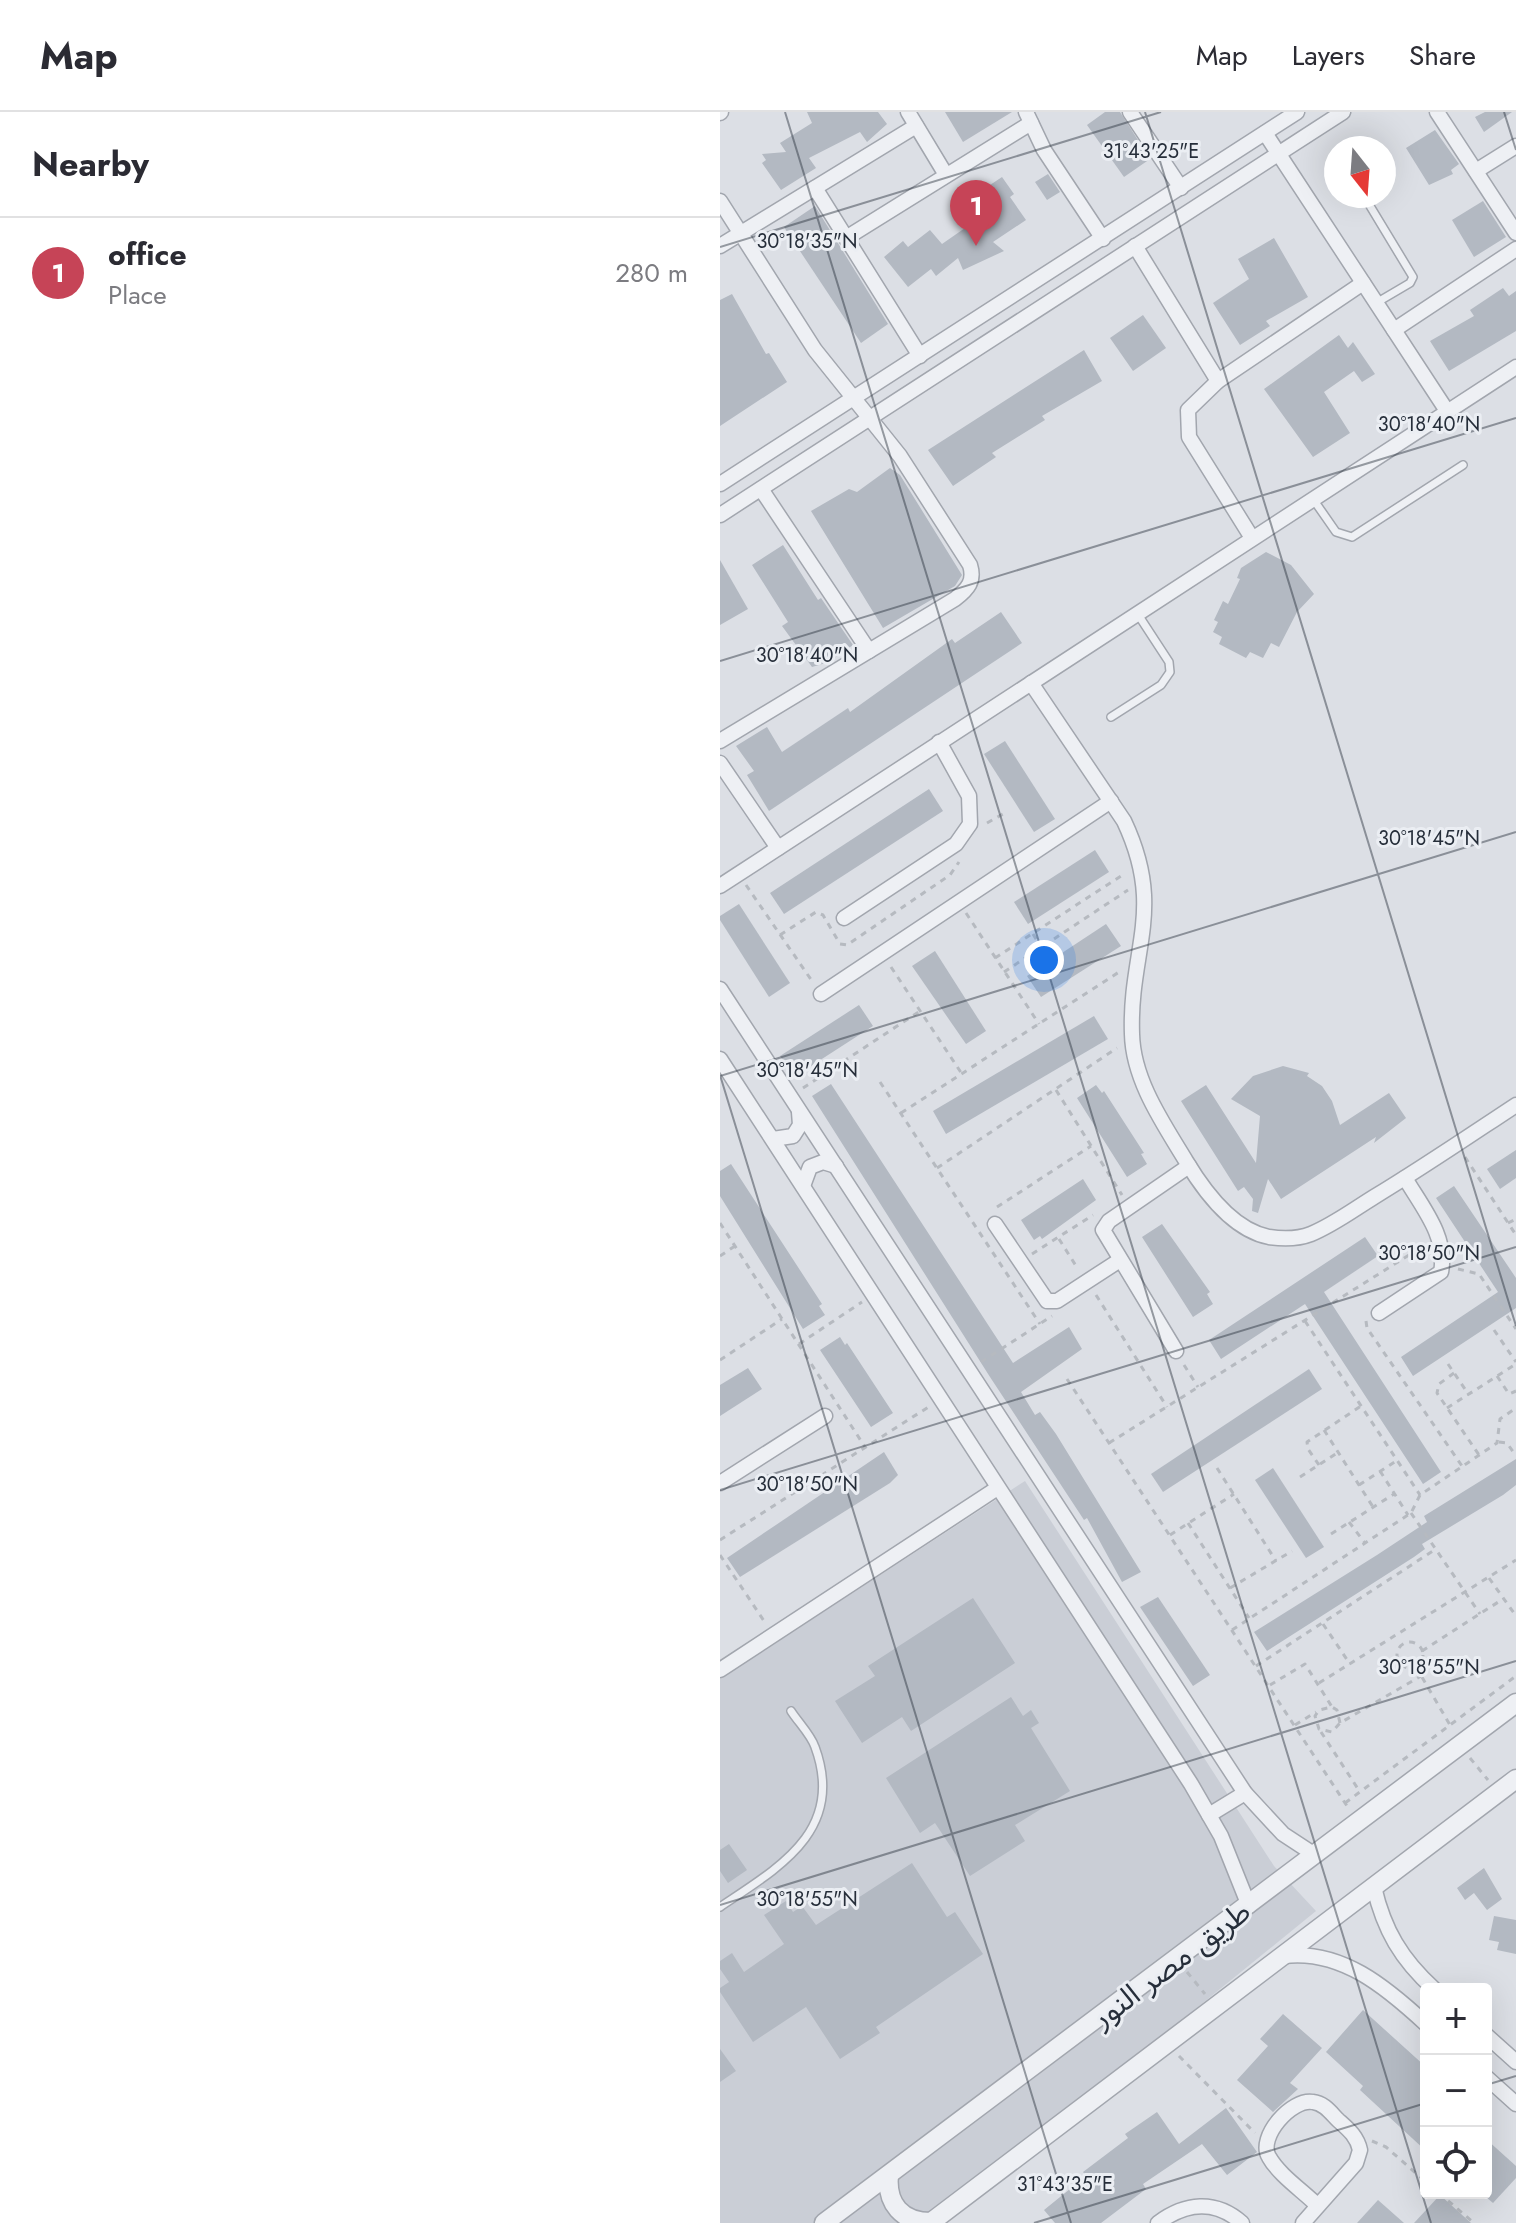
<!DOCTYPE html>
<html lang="en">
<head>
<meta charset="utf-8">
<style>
	body { margin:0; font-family:Jost,"Noto Sans Arabic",sans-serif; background:#f2f2f3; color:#2b2b33 }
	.controls { position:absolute; right:24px; bottom:24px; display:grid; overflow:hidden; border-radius:8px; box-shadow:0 8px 32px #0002 }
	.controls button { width:72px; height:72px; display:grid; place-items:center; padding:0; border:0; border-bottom:2px solid #e1e1e2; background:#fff; color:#2b2b33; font:40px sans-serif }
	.compass { position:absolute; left:604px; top:24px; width:72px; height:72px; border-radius:50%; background:#fff; box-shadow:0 8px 32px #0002; rotate:163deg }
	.you { position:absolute; left:324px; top:848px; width:28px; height:28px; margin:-20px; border:6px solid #fff; border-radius:50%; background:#1a73e8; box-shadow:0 0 0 12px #1a73e833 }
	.badge { display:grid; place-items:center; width:52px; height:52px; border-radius:50%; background:#c64457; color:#fff; font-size:26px; font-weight:700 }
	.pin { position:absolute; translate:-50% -66px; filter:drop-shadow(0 2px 4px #0008) }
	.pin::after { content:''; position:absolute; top:42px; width:28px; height:24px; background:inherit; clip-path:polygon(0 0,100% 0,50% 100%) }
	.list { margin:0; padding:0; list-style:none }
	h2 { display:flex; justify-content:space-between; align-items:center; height:104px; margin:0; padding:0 32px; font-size:34px }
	h2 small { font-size:26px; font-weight:400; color:#7c7c81 }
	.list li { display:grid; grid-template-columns:52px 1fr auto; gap:24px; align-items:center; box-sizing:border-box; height:112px; padding:0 32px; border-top:2px solid #e1e1e2 }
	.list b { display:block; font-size:30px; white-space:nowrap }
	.list p { margin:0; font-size:26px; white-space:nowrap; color:#7c7c81 }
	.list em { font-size:26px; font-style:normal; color:#7c7c81 }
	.icon { flex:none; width:44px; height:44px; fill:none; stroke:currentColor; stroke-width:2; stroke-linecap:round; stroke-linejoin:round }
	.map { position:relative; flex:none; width:796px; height:2111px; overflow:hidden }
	header { display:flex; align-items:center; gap:48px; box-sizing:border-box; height:112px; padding:0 40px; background:#fff; border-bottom:2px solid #e1e1e2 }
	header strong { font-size:38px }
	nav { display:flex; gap:44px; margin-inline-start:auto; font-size:28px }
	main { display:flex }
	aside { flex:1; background:#fff }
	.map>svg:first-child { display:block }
	.built { fill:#caced6 }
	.building { fill:#b3b9c2 }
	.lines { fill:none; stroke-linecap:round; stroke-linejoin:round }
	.service-casing { stroke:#a2a6ae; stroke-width:10 }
	.minor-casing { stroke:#a2a6ae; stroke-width:17 }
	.tertiary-casing { stroke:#a2a6ae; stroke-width:21 }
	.path { stroke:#b6bac0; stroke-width:3; stroke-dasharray:6 6; stroke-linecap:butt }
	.service { stroke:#eef0f4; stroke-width:7 }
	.minor { stroke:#eef0f4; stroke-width:14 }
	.tertiary { stroke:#eef0f4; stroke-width:18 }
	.ticks { fill:none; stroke:#262e3a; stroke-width:2; stroke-opacity:0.45 }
	.labels { text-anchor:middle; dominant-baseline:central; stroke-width:6; stroke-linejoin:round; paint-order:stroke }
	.street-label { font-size:30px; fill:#262e3a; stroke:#ebeef3 }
	.ticks-label { font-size:20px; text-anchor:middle; fill:#262e3a; stroke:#ebeef3; stroke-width:6; stroke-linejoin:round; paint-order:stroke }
</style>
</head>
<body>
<header>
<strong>Map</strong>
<nav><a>Map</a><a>Layers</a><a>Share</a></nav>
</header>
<main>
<aside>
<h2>Nearby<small></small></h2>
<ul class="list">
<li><span class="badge">1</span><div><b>office</b><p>Place</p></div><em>280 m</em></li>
</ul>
</aside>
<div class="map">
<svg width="796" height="2111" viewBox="0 0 796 2111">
	<rect width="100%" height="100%" fill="#dcdfe5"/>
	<path class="built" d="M305 1369 554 1754 596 1799 212 2111H0V1567Z"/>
	<g class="building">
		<path d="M87 0H158L167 12 147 30 140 20 89 46 96 56 61 78 42 51 46 48 42 42 66 40 60 31 92 11Z"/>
		<path d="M225 0H292L243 30Z"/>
		<path d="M385 0H400L430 47 404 65 367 13Z"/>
		<path d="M765 0H792L764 20 755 5Z"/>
		<path d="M715 18 739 52 731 58 733 62 709 73 686 36Z"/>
		<path d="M328 62 340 80 327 88 315 70Z"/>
		<path d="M282 65 294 82 290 85 306 108 273 130 284 139 243 158 238 146 216 164 211 157 188 175 164 145 183 129 188 135 210 118 222 132 245 116 236 103 265 84 261 79Z"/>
		<path d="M763 89 786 125 754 145 732 108Z"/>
		<path d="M95 94 168 212 141 231 64 115Z"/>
		<path d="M554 126 588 185 546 209 550 214 520 233 493 191 529 167 518 147Z"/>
		<path d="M783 176 789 184 796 179V219L729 259 710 229 754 204 750 198Z"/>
		<path d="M12 182 46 242 49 241 67 270 0 314V188Z"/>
		<path d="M423 203 446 236 413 259 390 226Z"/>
		<path d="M619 223 628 236 633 230 655 262 642 270 634 259 604 280 630 321 593 345 544 277Z"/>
		<path d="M364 238 382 269 322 304 325 308 272 341 276 345 233 374 208 338Z"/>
		<path d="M170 356 180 363 242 463 235 474 163 516 91 399 129 377 137 380Z"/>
		<path d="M63 433 98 488 101 486 133 533 109 550 92 555 62 514 68 510 32 453Z"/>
		<path d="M546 440 571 453 594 482 577 500 559 535 551 531 543 546 530 540 526 546 499 532 502 525 493 520 498 510 494 508 503 489 508 492 520 467 517 466 521 456Z"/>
		<path d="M0 448 28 497 0 513Z"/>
		<path d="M281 500 302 531 49 699 27 663 34 659 16 634 47 615 62 640 128 596 130 600 232 527 235 531Z"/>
		<path d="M285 629 335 707 314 720 264 642Z"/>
		<path d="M209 677 223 699 64 802 50 781Z"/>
		<path d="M375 738 389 760 308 812 294 790Z"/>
		<path d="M19 792 70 871 49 885 0 808V804Z"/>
		<path d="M386 812 401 834 321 885 307 864Z"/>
		<path d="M215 839 266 919 246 932 192 854Z"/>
		<path d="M139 893 153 914 74 965 60 944Z"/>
		<path d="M374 904 388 927 226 1022 213 999Z"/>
		<path d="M563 954 589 961 587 964 602 974 612 989 620 1013 669 981 686 1006 654 1031 656 1025 561 1087 548 1067 538 1101 532 1099 533 1087 524 1075 518 1079 461 989 486 973 536 1051 540 1004 511 987 533 964Z"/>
		<path d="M111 972 293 1251 349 1215 362 1237 301 1280 315 1303 320 1300 336 1322 421 1460 402 1470 367 1406 364 1408 270 1265 92 984Z"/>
		<path d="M376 973 382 981 384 979 424 1041 421 1042 427 1052 407 1065 357 986Z"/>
		<path d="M796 1038V1066L780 1077 767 1057Z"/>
		<path d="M11 1052 102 1192 99 1194 105 1203 83 1217 0 1084V1059Z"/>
		<path d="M363 1067 376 1088 322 1127 320 1124 314 1128 301 1108Z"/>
		<path d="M734 1074 796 1166V1196L693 1264 681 1245 778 1180 716 1086Z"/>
		<path d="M442 1112 490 1180 487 1182 493 1192 473 1205 422 1125Z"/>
		<path d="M645 1125 658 1144 604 1180 721 1360 703 1372 585 1192 501 1247 489 1228Z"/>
		<path d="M120 1225 125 1233 127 1231 173 1301 151 1315 100 1238Z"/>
		<path d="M28 1256 42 1277 0 1304V1273Z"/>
		<path d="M589 1257 602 1277 443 1380 431 1362Z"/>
		<path d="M164 1340 178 1363 170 1371 20 1465 7 1446Z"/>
		<path d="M796 1347V1373L783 1383 702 1432 705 1437 694 1445 547 1539 534 1520 657 1443 707 1410 704 1404Z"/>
		<path d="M553 1356 604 1435 586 1446 535 1368Z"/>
		<path d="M438 1485 490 1563 473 1574 420 1495Z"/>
		<path d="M253 1486 295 1551 191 1619 182 1605 142 1631 115 1589 155 1564 148 1554Z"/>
		<path d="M291 1585 303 1604 311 1598 319 1611 311 1616 350 1679 295 1713 305 1729 250 1764 215 1711 200 1721 166 1666Z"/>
		<path d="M9 1732 27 1758 8 1771 0 1759V1738Z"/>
		<path d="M192 1751 227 1805 235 1800 263 1842 156 1915 160 1921 120 1947 86 1895 33 1930 0 1880V1876L9 1870 0 1857V1849L12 1841 24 1860 64 1832 44 1803 66 1789 73 1800 82 1794 96 1813Z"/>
		<path d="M764 1756 782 1787 767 1798 754 1781 745 1788 737 1776Z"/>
		<path d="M774 1804 796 1808V1842L777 1838 779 1830 769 1828Z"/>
		<path d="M643 1898 706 1955V2039L640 1978 643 1974 606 1940Z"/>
		<path d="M563 1902 602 1936 570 1971 578 1977 553 2000 517 1968 548 1934 540 1927Z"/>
		<path d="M0 1937 16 1959 0 1970Z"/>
		<path d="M506 1996 537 2040 507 2063 482 2032 423 2072 426 2077 381 2111H335L324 2098 366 2064 363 2060 408 2026 405 2022 437 2000 459 2032Z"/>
		<path d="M766 2027 796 2054V2066L773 2091 766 2085Z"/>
		<path d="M720 2083 751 2111H694Z"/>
		<path d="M658 2088 684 2111H637Z"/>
	</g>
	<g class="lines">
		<g class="service-casing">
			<g id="service">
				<path d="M644 84 693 165 690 171 656 191"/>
				<path d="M593 387 616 420 632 425 743 353"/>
				<path d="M391 605 441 573 450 560 449 550 417 501"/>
				<path d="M0 1795C58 1756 126 1719 95 1635 91 1623 78 1610 71 1599"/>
			</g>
		</g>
		<g class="minor-casing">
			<g id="minor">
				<path d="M188 0 226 63"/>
				<path d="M306 0 324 38 383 127"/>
				<path d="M410 0 461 76"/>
				<path d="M717 0 796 121"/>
				<path d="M0 1 1 0"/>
				<path d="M545 21 727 299"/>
				<path d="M756 59 796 34"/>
				<path d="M95 76 200 244"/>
				<path d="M0 89 95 238 180 344 250 453C255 469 248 477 235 487L0 629"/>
				<path d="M126 126 311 11"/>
				<path d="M0 134 196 14"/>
				<path d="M415 134 498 269"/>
				<path d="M674 218 796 137"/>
				<path d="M0 372 577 0"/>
				<path d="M41 377 149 539"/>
				<path d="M0 403 623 0"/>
				<path d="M532 426 469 325 468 298 498 269 643 171"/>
				<path d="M311 571 404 709C446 798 409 837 412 922 413 968 443 1011 466 1049 484 1079 513 1118 549 1125 562 1127 578 1127 591 1122 613 1113 633 1098 654 1085 702 1056 749 1024 796 993"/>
				<path d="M0 651 58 736"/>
				<path d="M0 774 796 255"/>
				<path d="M124 806 236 732 250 712 249 684 219 630"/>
				<path d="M0 877 525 1681 563 1722 595 1743"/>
				<path d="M101 882 391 689"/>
				<path d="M0 947 471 1672 501 1724 529 1794"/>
				<path d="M53 1027 73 1024 80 1013 79 1000"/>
				<path d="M83 1074 90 1055 103 1050 116 1054"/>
				<path d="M275 1112 327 1189H337L400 1148"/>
				<path d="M659 1201 721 1160C728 1125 702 1095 685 1066"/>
				<path d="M456 1239 383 1118 389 1109 469 1054"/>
				<path d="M0 1371 105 1304"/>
				<path d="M0 1558 276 1377"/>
				<path d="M489 1703 525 1681"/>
				<path d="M654 1775C664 1818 681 1847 714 1877"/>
				<path d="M564 1844C621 1837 666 1875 706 1912"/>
				<path d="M766 1923 796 1950"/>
				<path d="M766 1965 796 1992"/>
				<path d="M438 2111C465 2091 495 2087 522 2111"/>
				<path d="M583 2111 636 2051 640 2038C637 2024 628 2017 618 2008 611 2001 604 1991 593 1990 572 1986 537 2025 549 2045 559 2063 583 2079 598 2094"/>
			</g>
		</g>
		<g class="tertiary-casing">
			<g id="tertiary">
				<path d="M169 2063C166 2092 182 2110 211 2110"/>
				<path d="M104 2111 796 1591"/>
				<path d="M210 2111 796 1667"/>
			</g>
		</g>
		<g class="path">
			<path d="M267 711 283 702"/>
			<path d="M26 773 92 869"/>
			<path d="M246 801 319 912"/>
			<path d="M313 822 321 835"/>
			<path d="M60 823 96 800 103 803 120 832 127 833 230 763 239 750"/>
			<path d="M275 846 404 762"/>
			<path d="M171 855 242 962"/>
			<path d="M284 860 408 778"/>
			<path d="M160 970 320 1212"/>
			<path d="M83 976 200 899"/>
			<path d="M336 978 402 1083"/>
			<path d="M181 1001 399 860"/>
			<path d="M745 1045 796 1123"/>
			<path d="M217 1056 397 936"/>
			<path d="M277 1095 371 1034"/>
			<path d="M0 1111 145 1335"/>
			<path d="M788 1111 796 1107"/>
			<path d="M339 1127 358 1157"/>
			<path d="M312 1142 373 1103"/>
			<path d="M0 1144 15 1134"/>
			<path d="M738 1157 759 1162 796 1217"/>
			<path d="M376 1183 447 1295"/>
			<path d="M585 1209 700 1383"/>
			<path d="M646 1209 647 1216 742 1354"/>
			<path d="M774 1218 796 1250"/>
			<path d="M79 1232 142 1190"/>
			<path d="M0 1248 62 1207"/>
			<path d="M261 1250 332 1204"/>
			<path d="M728 1252 749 1283"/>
			<path d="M464 1253 478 1275"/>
			<path d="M734 1261 719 1272 717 1281 759 1343"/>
			<path d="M777 1264 789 1282 796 1279"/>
			<path d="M347 1267 627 1694"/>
			<path d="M727 1296 796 1252"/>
			<path d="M604 1318 653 1395"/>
			<path d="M779 1330 787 1331 796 1344"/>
			<path d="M389 1331 705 1133"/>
			<path d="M599 1353 588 1337 587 1330 641 1294"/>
			<path d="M497 1356 556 1449"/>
			<path d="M660 1359 688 1403"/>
			<path d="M580 1365 617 1341"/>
			<path d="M639 1373 676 1349"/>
			<path d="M691 1401 760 1502"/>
			<path d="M629 1410 645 1431"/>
			<path d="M468 1411 529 1506"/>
			<path d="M611 1422 674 1382"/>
			<path d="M450 1423 514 1382"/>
			<path d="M0 1428 210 1294"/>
			<path d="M0 1443 46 1512"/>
			<path d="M769 1466 796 1504"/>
			<path d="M510 1476 572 1439"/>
			<path d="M603 1512 630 1552"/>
			<path d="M512 1518 691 1401 700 1383 777 1331 780 1307 796 1296"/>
			<circle cx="690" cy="1543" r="13"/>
			<path d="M702 1539 783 1487"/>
			<path d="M536 1554 716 1437"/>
			<path d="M696 1555 730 1613"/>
			<path d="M599 1571 796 1448"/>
			<path d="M550 1573 585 1552 612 1595"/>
			<path d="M620 1611 617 1598 612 1595 599 1598 595 1604 599 1617 612 1620 620 1611 701 1564"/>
			<path d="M575 1613 596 1600"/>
			<path d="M601 1620 640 1680"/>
			<path d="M750 1646 768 1668"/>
			<path d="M625 1691 796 1564"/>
			<path d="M467 1860 485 1882"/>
			<path d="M459 1944 535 2021"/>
			<path d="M652 2029 666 2035 706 2070"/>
			<path d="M719 2081 754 2111"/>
		</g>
		<use href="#service" class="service"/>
		<use href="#minor" class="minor"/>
		<use href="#tertiary" class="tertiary"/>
	</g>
	<path class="ticks" d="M65 0 711 2111M425 0 796 1214M784 0 796 38M0 135 441 0M0 549 796 306M0 963 351 2111M0 964 796 720M0 1378 796 1135M0 1793 796 1549M766 1973 796 1964M314 2111 706 1991"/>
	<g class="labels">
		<g class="street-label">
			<text transform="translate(451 1852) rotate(-37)">طريق مصر النور</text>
		</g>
	</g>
	<g class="ticks-label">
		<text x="431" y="46">31°43'25"E</text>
		<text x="87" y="136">30°18'35"N</text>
		<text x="709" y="319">30°18'40"N</text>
		<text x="87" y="550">30°18'40"N</text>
		<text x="709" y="733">30°18'45"N</text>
		<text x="87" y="965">30°18'45"N</text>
		<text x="709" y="1148">30°18'50"N</text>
		<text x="87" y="1379">30°18'50"N</text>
		<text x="709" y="1562">30°18'55"N</text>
		<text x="87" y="1794">30°18'55"N</text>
		<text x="345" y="2079">31°43'35"E</text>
	</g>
</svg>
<div class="controls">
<button>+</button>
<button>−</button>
<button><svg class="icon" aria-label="locate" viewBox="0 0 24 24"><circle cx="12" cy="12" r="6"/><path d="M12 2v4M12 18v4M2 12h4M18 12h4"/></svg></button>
</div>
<svg class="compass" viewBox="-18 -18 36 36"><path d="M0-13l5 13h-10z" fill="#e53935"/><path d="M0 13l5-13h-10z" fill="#7c7c81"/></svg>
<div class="you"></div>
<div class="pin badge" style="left:256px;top:134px">1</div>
</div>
</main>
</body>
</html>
